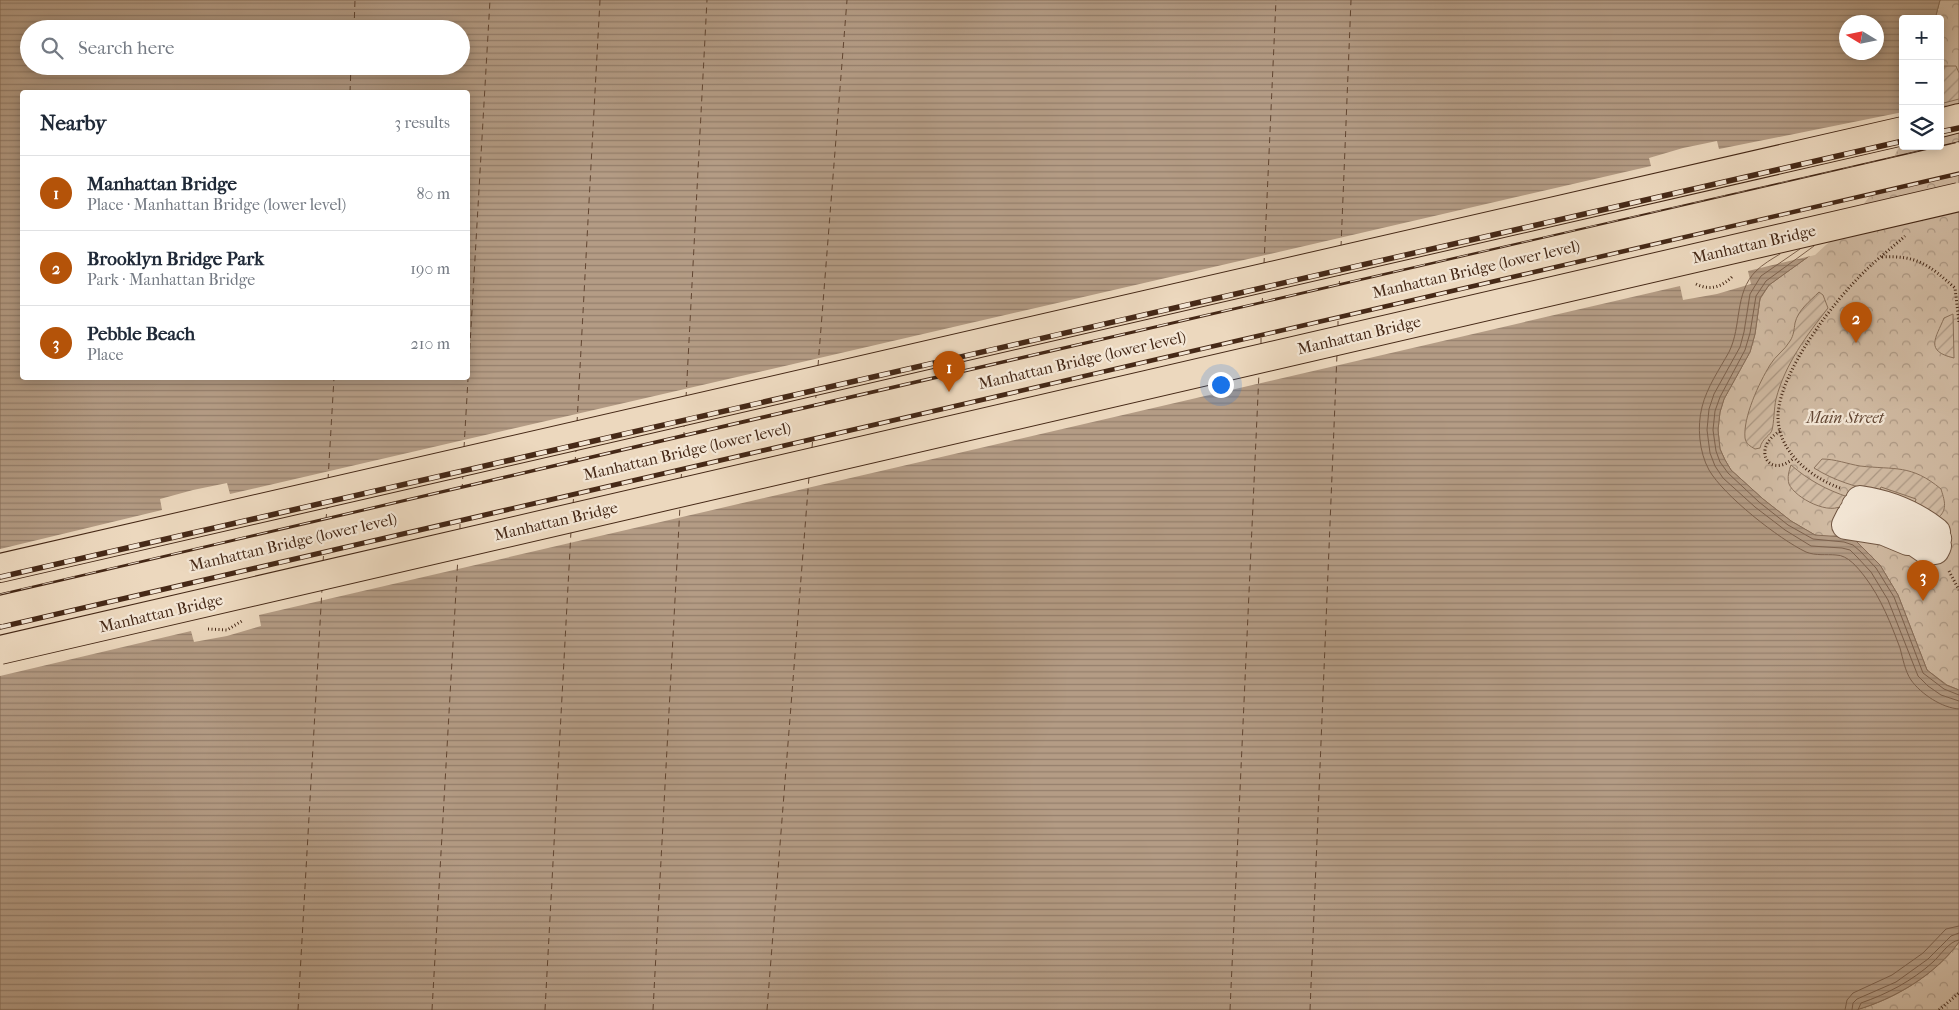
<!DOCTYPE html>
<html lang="en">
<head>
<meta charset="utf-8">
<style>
	body { margin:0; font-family:"IM FELL French Canon",serif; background:#f6f6f7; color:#1f2937 }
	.controls { position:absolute; right:15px; top:15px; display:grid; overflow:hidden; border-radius:5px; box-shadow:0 2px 12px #0003 }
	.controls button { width:45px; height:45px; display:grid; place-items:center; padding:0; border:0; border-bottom:1px solid #e0e1e3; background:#fff; color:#1f2937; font:25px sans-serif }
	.compass { position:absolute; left:1839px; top:15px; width:45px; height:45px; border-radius:50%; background:#fff; box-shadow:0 2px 12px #0003; rotate:280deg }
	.you { position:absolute; left:1220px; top:384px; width:18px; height:18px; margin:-12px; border:4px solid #fff; border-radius:50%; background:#1a73e8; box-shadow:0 0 0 8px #1a73e833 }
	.badge { display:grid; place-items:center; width:32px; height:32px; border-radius:50%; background:#b45309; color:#fff; font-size:16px; font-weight:700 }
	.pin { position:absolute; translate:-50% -41px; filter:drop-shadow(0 1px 2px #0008) }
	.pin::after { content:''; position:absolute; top:26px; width:18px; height:15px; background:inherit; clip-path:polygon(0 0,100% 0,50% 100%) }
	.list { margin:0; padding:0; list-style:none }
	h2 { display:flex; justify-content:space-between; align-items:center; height:65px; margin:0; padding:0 20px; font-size:21px }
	h2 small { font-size:16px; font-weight:400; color:#747a83 }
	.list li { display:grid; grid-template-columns:32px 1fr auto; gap:15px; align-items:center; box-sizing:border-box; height:75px; padding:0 20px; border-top:1px solid #e0e1e3 }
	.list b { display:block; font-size:19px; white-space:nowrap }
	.list p { margin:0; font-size:16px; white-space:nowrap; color:#747a83 }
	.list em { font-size:16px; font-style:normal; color:#747a83 }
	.icon { flex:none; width:28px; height:28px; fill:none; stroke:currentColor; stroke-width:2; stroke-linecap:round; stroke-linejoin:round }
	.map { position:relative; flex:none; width:1959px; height:1010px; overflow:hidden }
	.search { position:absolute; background:#fff; box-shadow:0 2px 12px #0003; left:20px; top:20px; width:450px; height:55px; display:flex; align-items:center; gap:12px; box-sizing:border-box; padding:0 18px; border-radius:28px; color:#747a83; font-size:19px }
	.panel { position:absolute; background:#fff; box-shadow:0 2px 12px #0003; left:20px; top:90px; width:450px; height:290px; border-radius:5px }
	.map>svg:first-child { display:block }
	.park { fill:url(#park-crowns); stroke:#8b725c }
	.garden { fill:url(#garden-furrows); stroke:#8b725c }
	.water { fill:url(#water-rules); stroke:#886e59; fill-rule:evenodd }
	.pier { fill:#ecd8be }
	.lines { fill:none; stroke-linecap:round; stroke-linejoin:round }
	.shore { stroke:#7d624e; stroke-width:1 }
	.ferry { stroke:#624632; stroke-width:1; stroke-dasharray:6 5; stroke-linecap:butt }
	.minor-casing { stroke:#705541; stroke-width:30 }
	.major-casing { stroke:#462917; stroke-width:30 }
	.path { stroke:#462917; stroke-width:3; stroke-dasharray:1 2.5; stroke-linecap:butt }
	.minor { stroke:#f3e6d5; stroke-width:28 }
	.major { stroke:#ecd8be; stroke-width:28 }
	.rail-casing { stroke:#462917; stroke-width:5.5 }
	.rail { stroke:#f3e6d5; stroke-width:4; stroke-dasharray:11; stroke-linecap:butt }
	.major-bridge-casing { stroke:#462917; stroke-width:30; stroke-linecap:butt }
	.path-bridge { stroke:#462917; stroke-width:3; stroke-dasharray:1 2.5; stroke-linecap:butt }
	.major-bridge { stroke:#ecd8be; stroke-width:28 }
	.labels { text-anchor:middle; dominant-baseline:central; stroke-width:4.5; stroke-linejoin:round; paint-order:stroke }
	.street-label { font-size:16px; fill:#462917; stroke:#f3e6d5 }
	.park-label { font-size:16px; font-style:italic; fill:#624633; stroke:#f3e6d5 }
</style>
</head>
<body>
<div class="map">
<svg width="1959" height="1010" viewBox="0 0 1959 1010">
	<defs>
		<pattern id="park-crowns" width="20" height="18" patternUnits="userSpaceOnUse" patternTransform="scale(1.25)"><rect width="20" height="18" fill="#d0baa2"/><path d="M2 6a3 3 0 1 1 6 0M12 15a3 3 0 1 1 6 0" fill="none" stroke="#ab9783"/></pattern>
		<pattern id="garden-furrows" width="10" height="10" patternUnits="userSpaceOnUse" patternTransform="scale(1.25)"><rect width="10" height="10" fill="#d0baa2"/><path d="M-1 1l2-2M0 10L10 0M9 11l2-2" fill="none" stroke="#ab9783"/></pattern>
		<pattern id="water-rules" width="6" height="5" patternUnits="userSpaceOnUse" patternTransform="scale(1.25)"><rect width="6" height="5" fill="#b49c85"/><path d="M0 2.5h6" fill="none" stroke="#947f6c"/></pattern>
	</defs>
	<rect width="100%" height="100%" fill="#ecd8be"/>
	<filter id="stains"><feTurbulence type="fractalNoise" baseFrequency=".004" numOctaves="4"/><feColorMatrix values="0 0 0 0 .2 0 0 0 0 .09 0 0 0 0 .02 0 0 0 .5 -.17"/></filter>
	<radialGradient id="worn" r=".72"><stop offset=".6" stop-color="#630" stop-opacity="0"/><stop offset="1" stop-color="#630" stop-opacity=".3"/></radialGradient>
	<g class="park">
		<path d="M1940 0H1959V690L1947 685 1927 670 1898 595 1880 565 1835 536 1825 537 1815 535 1791 521 1763 499 1731 470 1725 460 1720 449 1718 430 1720 412 1724 399 1750 352 1755 334 1760 299 1769 285 1812 254 1903 132V146H1940V19H1935Z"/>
		<path d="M1959 942V1010H1856C1895 999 1935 975 1959 942Z"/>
	</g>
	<g class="garden">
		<path d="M1944 66H1956L1959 73V99L1940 104Z"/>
		<path d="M1819 292 1823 295 1828 308C1807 335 1785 364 1776 399 1774 408 1774 423 1772 430 1771 435 1762 438 1760 448L1755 449C1750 446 1746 444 1745 438 1743 417 1759 383 1770 365 1775 356 1785 350 1790 341 1794 335 1794 329 1795 323 1798 310 1810 301 1819 292Z"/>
		<path d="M1953 314 1954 358C1924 351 1936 338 1944 318Z"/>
		<path d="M1822 459C1835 459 1848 464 1860 466 1895 470 1911 464 1941 489 1944 499 1948 509 1939 517L1915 503 1916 499 1881 487 1879 492C1856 487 1835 481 1814 468Z"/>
		<path d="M1791 465C1808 480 1827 490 1848 497 1847 499 1846 502 1844 504 1831 517 1795 498 1789 484 1787 477 1789 471 1791 465Z"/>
	</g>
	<path class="water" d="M0 0H1940L1935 19H1903V132L1812 254 1769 285 1760 298 1755 334 1750 352 1724 399 1720 412 1718 430 1720 449 1725 460 1731 470 1763 499 1791 521 1815 535 1844 537 1855 540 1880 565 1898 595 1927 670 1946 685 1959 690V942C1935 975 1894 999 1856 1010H0ZM1846 22H1876V52H1846ZM29 29H461V66H29ZM22 92H468V378H22Z"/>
	<path class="pier" d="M1903 112V139L1897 151 1880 182 1849 224 1815 255 1748 271 1751 284 1717 294 1683 300 1680 286 259 615 261 626 227 636 194 642 191 631 0 676V549L162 510 160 499 193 490 227 483 230 494 1651 166 1649 158 1683 148 1717 141 1719 149Z"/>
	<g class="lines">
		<g class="shore">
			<path d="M1814 246 1766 281 1756 296 1750 333 1745 350 1720 397 1715 411 1713 430 1716 451 1720 462 1728 473 1759 502 1788 525 1813 539 1844 542 1853 545 1861 552 1876 568 1894 597 1923 673 1944 689 1959 695"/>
			<path d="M1800 249 1761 276 1750 294 1744 332 1740 347 1714 394 1709 409 1707 430 1710 453 1715 466 1723 478 1755 507 1785 530 1811 546 1842 548 1850 550 1857 557 1871 572 1888 600 1918 676 1928 686 1941 695 1959 701"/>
			<path d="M1780 254C1772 259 1763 264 1756 271 1734 293 1742 326 1729 352 1719 370 1707 387 1702 407 1697 426 1699 452 1709 470 1724 496 1779 539 1806 552 1816 556 1826 554 1836 555 1848 555 1858 568 1865 577 1881 598 1891 624 1900 648 1903 659 1905 671 1911 680 1921 694 1942 708 1959 709"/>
			<path d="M1845 1010 1847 1000 1853 993 1892 975 1923 953 1946 929 1959 926"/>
			<path d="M1852 1010 1853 1003 1857 999 1896 982 1928 959 1951 936 1959 933"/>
			<path d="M1858 1010 1861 1003C1887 994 1912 981 1933 962 1940 956 1949 941 1959 940"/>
		</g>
		<g class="ferry">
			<path d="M354 29 355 0"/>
			<path d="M350 92 351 66"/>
			<path d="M1341 247 1351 0"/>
			<path d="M1264 264 1276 0"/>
			<path d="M1339 287 1340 274"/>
			<path d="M1262 304 1263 290"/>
			<path d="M1338 327V314"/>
			<path d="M1261 344V333"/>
			<path d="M818 366 847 0"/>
			<path d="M686 398 707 0"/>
			<path d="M815 409 816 395"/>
			<path d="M577 423 600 0"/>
			<path d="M684 438V424"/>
			<path d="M464 448 490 0"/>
			<path d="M812 448 813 435"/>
			<path d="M575 463 576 449"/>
			<path d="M328 480 334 378"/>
			<path d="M681 480 682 467"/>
			<path d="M462 490 463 474"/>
			<path d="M573 505 574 492"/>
			<path d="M326 520 327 507"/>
			<path d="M460 530V517"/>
			<path d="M323 562 324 549"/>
			<path d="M298 1010 322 589"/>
			<path d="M432 1010 458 556"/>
			<path d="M545 1010 571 531"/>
			<path d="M653 1010 680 506"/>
			<path d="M767 1010 809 477"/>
			<path d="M1230 1010 1259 373"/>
			<path d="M1310 1010 1337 354"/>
		</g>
		<g class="minor-casing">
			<path id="minor" d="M1860 500C1889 504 1913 514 1936 532L1934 536 1937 539 1935 544 1937 546 1935 550 1928 551 1912 540 1908 541 1884 531 1846 525 1850 517H1853V512H1856V506H1859Z"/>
		</g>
		<g class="major-casing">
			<g id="major">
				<path d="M1940 123 1959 118"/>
				<path d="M0 568 1903 131"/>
			</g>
		</g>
		<g class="path">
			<path d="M1882 257C1917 255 1929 265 1955 288L1959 322"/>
			<path d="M1780 431C1751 448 1768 480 1794 458"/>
			<path d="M1840 488C1810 477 1777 451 1778 415 1780 371 1834 301 1865 271 1878 258 1892 248 1905 236"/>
			<path d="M1949 571 1959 590"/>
			<path d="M1939 1010 1959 993"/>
		</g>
		<use href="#minor" class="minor"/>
		<use href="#major" class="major"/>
		<g class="rail-casing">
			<g id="rail">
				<path d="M1940 132 1959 128"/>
				<path d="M0 577 1903 141"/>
				<path d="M0 596 768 417 1959 144"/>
				<path d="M0 627 1959 173"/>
				<path d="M0 641 1959 187"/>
			</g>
		</g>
		<use href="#rail" class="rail"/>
		<g class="major-bridge-casing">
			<g id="major-bridge">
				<path d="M0 610 1959 157"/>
				<path d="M0 650 1959 197"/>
			</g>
		</g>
		<g class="path-bridge">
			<path d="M1696 284C1710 291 1722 287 1733 276"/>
			<path d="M208 629 227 630 242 621"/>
		</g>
		<use href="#major-bridge" class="major-bridge"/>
	</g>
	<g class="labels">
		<g class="street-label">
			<text transform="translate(1754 244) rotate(-13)">Manhattan Bridge</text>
			<text transform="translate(1476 269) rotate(-13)">Manhattan Bridge (lower level)</text>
			<text transform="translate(1359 335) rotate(-13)">Manhattan Bridge</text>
			<text transform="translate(1082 360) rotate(-13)">Manhattan Bridge (lower level)</text>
			<text transform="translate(687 451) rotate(-13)">Manhattan Bridge (lower level)</text>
			<text transform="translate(556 521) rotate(-13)">Manhattan Bridge</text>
			<text transform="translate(293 542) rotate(-13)">Manhattan Bridge (lower level)</text>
			<text transform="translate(161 613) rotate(-13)">Manhattan Bridge</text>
		</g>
		<g class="park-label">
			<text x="1845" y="417">Main Street</text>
		</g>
	</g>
	<rect width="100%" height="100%" filter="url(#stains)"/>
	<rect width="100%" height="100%" fill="url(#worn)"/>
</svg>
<div class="controls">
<button>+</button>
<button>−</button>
<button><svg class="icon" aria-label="layers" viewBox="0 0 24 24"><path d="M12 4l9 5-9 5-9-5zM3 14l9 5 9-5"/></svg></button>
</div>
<svg class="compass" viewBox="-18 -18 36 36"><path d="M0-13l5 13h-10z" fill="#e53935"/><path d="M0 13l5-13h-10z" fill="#747a83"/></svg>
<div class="you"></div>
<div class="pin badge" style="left:949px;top:392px">1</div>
<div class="pin badge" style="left:1856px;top:343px">2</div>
<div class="pin badge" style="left:1923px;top:601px">3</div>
<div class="search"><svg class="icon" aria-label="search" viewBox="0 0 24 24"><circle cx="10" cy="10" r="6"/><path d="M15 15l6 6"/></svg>Search here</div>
<section class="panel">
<h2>Nearby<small>3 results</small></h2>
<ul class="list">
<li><span class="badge">1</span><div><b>Manhattan Bridge</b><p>Place · Manhattan Bridge (lower level)</p></div><em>80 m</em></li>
<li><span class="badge">2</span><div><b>Brooklyn Bridge Park</b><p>Park · Manhattan Bridge</p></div><em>190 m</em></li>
<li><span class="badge">3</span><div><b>Pebble Beach</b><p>Place</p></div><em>210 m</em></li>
</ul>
</section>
</div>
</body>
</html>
